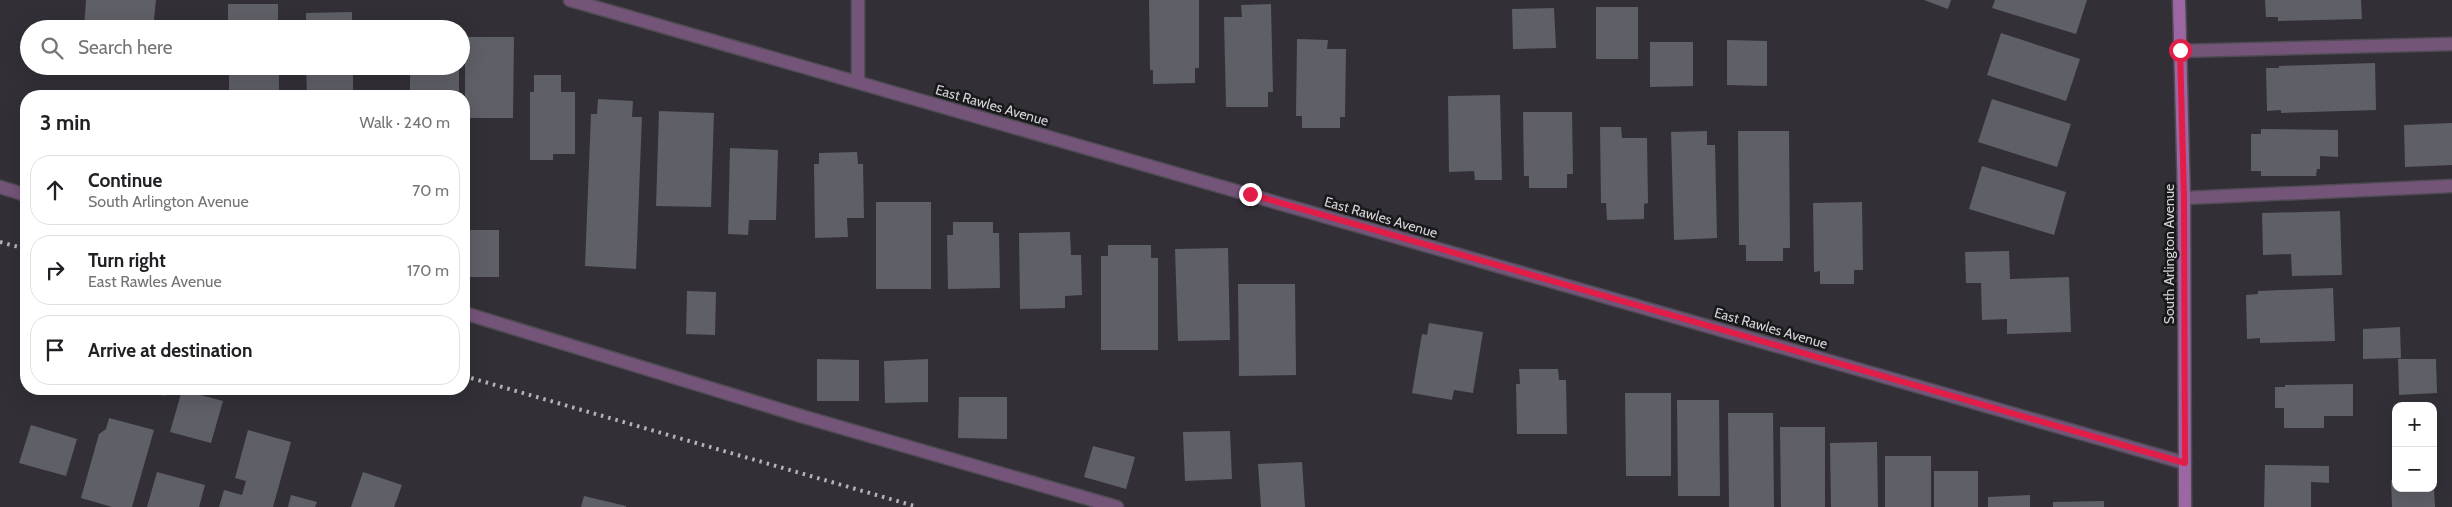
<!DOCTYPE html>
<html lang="en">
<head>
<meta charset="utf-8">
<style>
	body { margin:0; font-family:Cabin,sans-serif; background:#f6f6f6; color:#202124 }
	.controls { position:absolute; right:15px; bottom:15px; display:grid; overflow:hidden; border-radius:10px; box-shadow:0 5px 20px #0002 }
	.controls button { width:45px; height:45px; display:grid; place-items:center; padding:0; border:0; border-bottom:1px solid #e0e0e0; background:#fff; color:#202124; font:25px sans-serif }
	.stop { position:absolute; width:15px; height:15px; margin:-11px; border:4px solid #e11d48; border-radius:50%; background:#fff }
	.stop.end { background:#e11d48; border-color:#fff; box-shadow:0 1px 5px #0008 }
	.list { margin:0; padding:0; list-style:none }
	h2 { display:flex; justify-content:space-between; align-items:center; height:65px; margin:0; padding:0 20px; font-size:21px }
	h2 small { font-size:16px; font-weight:400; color:#757577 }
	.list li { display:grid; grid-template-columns:32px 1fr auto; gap:15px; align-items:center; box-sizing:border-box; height:70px; margin:0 10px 10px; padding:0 10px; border:1px solid #e0e0e0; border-radius:20px }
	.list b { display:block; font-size:19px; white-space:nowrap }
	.list p { margin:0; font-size:16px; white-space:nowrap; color:#757577 }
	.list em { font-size:16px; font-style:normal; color:#757577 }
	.icon { flex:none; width:28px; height:28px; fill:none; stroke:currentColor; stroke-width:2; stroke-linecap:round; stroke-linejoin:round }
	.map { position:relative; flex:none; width:2452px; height:507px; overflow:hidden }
	.search { position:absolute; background:#fff; box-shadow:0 5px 20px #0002; left:20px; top:20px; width:450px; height:55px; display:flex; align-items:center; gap:12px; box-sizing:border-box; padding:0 18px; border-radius:28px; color:#757577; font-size:19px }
	.panel { position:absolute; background:#fff; box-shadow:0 5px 20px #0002; left:20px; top:90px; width:450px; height:305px; border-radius:20px }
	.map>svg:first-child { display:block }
	.building { fill:#5e5f67 }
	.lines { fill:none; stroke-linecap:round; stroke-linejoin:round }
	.service-casing { stroke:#4f4c54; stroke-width:15 }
	.minor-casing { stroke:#4f4c54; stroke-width:15 }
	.secondary-casing { stroke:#4f4c54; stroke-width:15 }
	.service { stroke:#75547a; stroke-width:12 }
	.minor { stroke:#75547a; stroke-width:12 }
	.secondary { stroke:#9b66a2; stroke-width:12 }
	.rail { stroke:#b4b3b8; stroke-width:4; stroke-dasharray:2.5 5; stroke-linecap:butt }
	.route { stroke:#e11d48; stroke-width:6 }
	.labels { text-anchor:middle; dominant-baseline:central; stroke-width:5; stroke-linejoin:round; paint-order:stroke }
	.street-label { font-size:14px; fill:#d3d2d6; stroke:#19181b }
</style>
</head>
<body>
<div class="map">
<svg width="2452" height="507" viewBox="0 0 2452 507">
	<rect width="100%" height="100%" fill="#322f37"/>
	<g class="building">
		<path d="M86 0H156L153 29H84Z"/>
		<path d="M1149 0H1199V68H1195V83L1153 84V70H1150Z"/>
		<path d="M1924 0H1951L1948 9Z"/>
		<path d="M1995 0H2087L2076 34 1992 8Z"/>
		<path d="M2265 0H2361L2362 19 2278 21V17H2266Z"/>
		<rect x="228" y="4" width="50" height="25"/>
		<path d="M1271 4 1273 92H1268V107H1226L1224 17H1242L1241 5Z"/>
		<rect x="1596" y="7" width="42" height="52"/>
		<path d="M1554 8 1556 48 1513 49 1512 9Z"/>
		<path d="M352 12V29H306V13Z"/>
		<path d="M2001 33 2080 59 2066 101 1987 75Z"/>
		<path d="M465 37H514L513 118H465Z"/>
		<path d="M1297 39 1328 40 1327 49H1346L1345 117H1340V128H1302V116H1296Z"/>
		<path d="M1727 40 1767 41V86L1727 85Z"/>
		<path d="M1650 42H1693V86L1650 87Z"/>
		<path d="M2375 63 2376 110 2281 113V110L2267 111 2266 68H2279V66Z"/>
		<path d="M229 66H279V95L229 96Z"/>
		<path d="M306 66H353V96H307Z"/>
		<rect x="410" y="66" width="49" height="30"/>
		<path d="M534 75H561V92H575V154H553V160H530V92H534Z"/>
		<path d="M1500 95 1502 180H1475L1474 171 1449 172 1448 96Z"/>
		<path d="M598 99 633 101 632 117H642L636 269 585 266 591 114H597Z"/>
		<path d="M1992 99 2071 124 2057 167 1978 142Z"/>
		<path d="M659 111 714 113 711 207 656 206Z"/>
		<path d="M1523 112H1572L1573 174H1567V188H1529V176H1524Z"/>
		<path d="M2452 123V165L2405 167 2404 125Z"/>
		<path d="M1600 127H1621L1622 138H1647L1648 203 1644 204V219L1607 220 1606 203H1601Z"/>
		<path d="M2261 129 2338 130V157L2320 156V169H2317L2316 176H2261V171H2251V134H2261Z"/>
		<path d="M1707 131V145H1715L1717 238 1674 240 1671 132Z"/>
		<path d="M1738 131H1789L1790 248H1783V261H1746V245H1739Z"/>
		<path d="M730 148 778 150 776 220H749L748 235 728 234Z"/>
		<path d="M857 152 858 164H863L864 218H847L848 237 815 238 814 164H819V153Z"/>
		<path d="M1982 166 2066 192 2054 235 1969 209Z"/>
		<rect x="876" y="202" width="55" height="87"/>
		<path d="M1862 202 1863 270H1854V284H1820V271L1814 272 1813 203Z"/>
		<path d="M2340 211 2342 275 2292 276 2291 254 2263 255 2262 213Z"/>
		<path d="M953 222H993V233H999L1000 288 948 289 947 235H953Z"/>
		<path d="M465 230H499V277H464Z"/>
		<path d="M1070 232 1071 255H1081L1082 295 1065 296V308L1020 309 1019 233Z"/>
		<path d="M1108 245H1151V258H1158V350H1101V256H1108Z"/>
		<path d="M1228 248 1230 340 1178 341 1175 249Z"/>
		<path d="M2009 251 2010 279 2069 277 2071 332 2007 334V319L1982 320 1981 283H1966L1965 252Z"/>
		<path d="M1238 284H1295L1296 375 1239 376Z"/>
		<path d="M2333 288 2335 341 2260 343V338L2247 339 2246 295 2258 294V291Z"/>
		<path d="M687 291 716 292 715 335 686 334Z"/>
		<path d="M1429 323 1483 332 1473 393 1454 390 1452 400 1412 393 1422 334 1427 335Z"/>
		<path d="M2400 327 2401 358 2363 359V329Z"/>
		<path d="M817 359 859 360V401H817Z"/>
		<path d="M928 359V402L885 403 884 361Z"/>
		<path d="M2398 359H2436L2437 393 2399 395Z"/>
		<path d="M1519 369H1558L1559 380H1566L1567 434H1517L1516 384H1520Z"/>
		<path d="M2353 384V416H2324V428H2284V408H2275V387H2285V385Z"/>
		<path d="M143 389H167L165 396Z"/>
		<path d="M182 390 223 401 211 443 170 432Z"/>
		<path d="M1625 393H1671V476H1626Z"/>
		<path d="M959 397H1007V439L958 438Z"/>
		<path d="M1677 400H1719L1720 496H1678Z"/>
		<path d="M1728 413H1773L1774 507H1729Z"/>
		<path d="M109 418 154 430 132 507H112L81 498 99 434 106 429Z"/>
		<path d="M31 425 77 439 66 476 19 463Z"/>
		<path d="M1780 427H1825V507H1781Z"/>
		<path d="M248 430 291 442 273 507H219L224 490 242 495 246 481 235 478Z"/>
		<path d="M1230 431 1232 479 1185 481 1183 432Z"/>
		<path d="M1877 442 1878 507H1831L1830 443Z"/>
		<path d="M1093 446 1135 457 1126 489 1084 477Z"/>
		<rect x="1885" y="456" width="46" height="51"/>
		<path d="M1302 462 1305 507H1261L1258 464Z"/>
		<path d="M2265 465 2329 466V483L2311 482V507H2264Z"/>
		<rect x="1934" y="471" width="44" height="36"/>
		<path d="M157 472 205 485 199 507H147Z"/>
		<path d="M363 472 402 485 394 507H351Z"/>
		<path d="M2391 480H2396V488H2434L2435 507H2392Z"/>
		<path d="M291 495 317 502 315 507H288Z"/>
		<path d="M2030 495V507H1988V497Z"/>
		<path d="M584 496 626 506V507H581Z"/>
		<path d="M2104 501V507H2053V502Z"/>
	</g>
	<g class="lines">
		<g class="service-casing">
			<g id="service">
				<path d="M2180 51 2452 44"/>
				<path d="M0 187 26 195"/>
				<path d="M2184 198 2452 186"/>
				<path d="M464 313 801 416 1117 507"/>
			</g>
		</g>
		<g class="minor-casing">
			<g id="minor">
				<path d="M570 0 2185 463"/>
				<path d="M858 82V0"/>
			</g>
		</g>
		<g class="secondary-casing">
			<path id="secondary" d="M2179 0 2184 198 2185 507"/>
		</g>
		<use href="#service" class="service"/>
		<use href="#minor" class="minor"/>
		<use href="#secondary" class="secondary"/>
		<g class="rail">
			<path d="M0 242 26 249"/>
			<path d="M464 376 918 507"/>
		</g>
	</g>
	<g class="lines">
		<path class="route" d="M1250 194 2185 463 2184 198 2180 50"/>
	</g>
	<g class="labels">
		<g class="street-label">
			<text transform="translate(992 105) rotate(16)">East Rawles Avenue</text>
			<text transform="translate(1381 217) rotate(16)">East Rawles Avenue</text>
			<text transform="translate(2169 254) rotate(-90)">South Arlington Avenue</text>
			<text transform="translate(1771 328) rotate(16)">East Rawles Avenue</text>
		</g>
	</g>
</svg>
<div class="controls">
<button>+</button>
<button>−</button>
</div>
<div class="stop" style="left:2180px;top:50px"></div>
<div class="stop end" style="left:1250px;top:194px"></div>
<div class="search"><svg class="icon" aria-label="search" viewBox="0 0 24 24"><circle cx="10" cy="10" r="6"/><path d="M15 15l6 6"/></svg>Search here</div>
<section class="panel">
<h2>3 min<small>Walk · 240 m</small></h2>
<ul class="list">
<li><svg class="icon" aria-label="ahead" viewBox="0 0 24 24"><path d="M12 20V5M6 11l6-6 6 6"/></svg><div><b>Continue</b><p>South Arlington Avenue</p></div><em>70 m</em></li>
<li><svg class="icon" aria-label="right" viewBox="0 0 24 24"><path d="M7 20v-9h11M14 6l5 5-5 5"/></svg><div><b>Turn right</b><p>East Rawles Avenue</p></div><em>170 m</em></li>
<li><svg class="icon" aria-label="arrive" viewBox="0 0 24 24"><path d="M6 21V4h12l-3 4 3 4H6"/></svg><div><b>Arrive at destination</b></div></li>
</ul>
</section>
</div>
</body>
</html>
